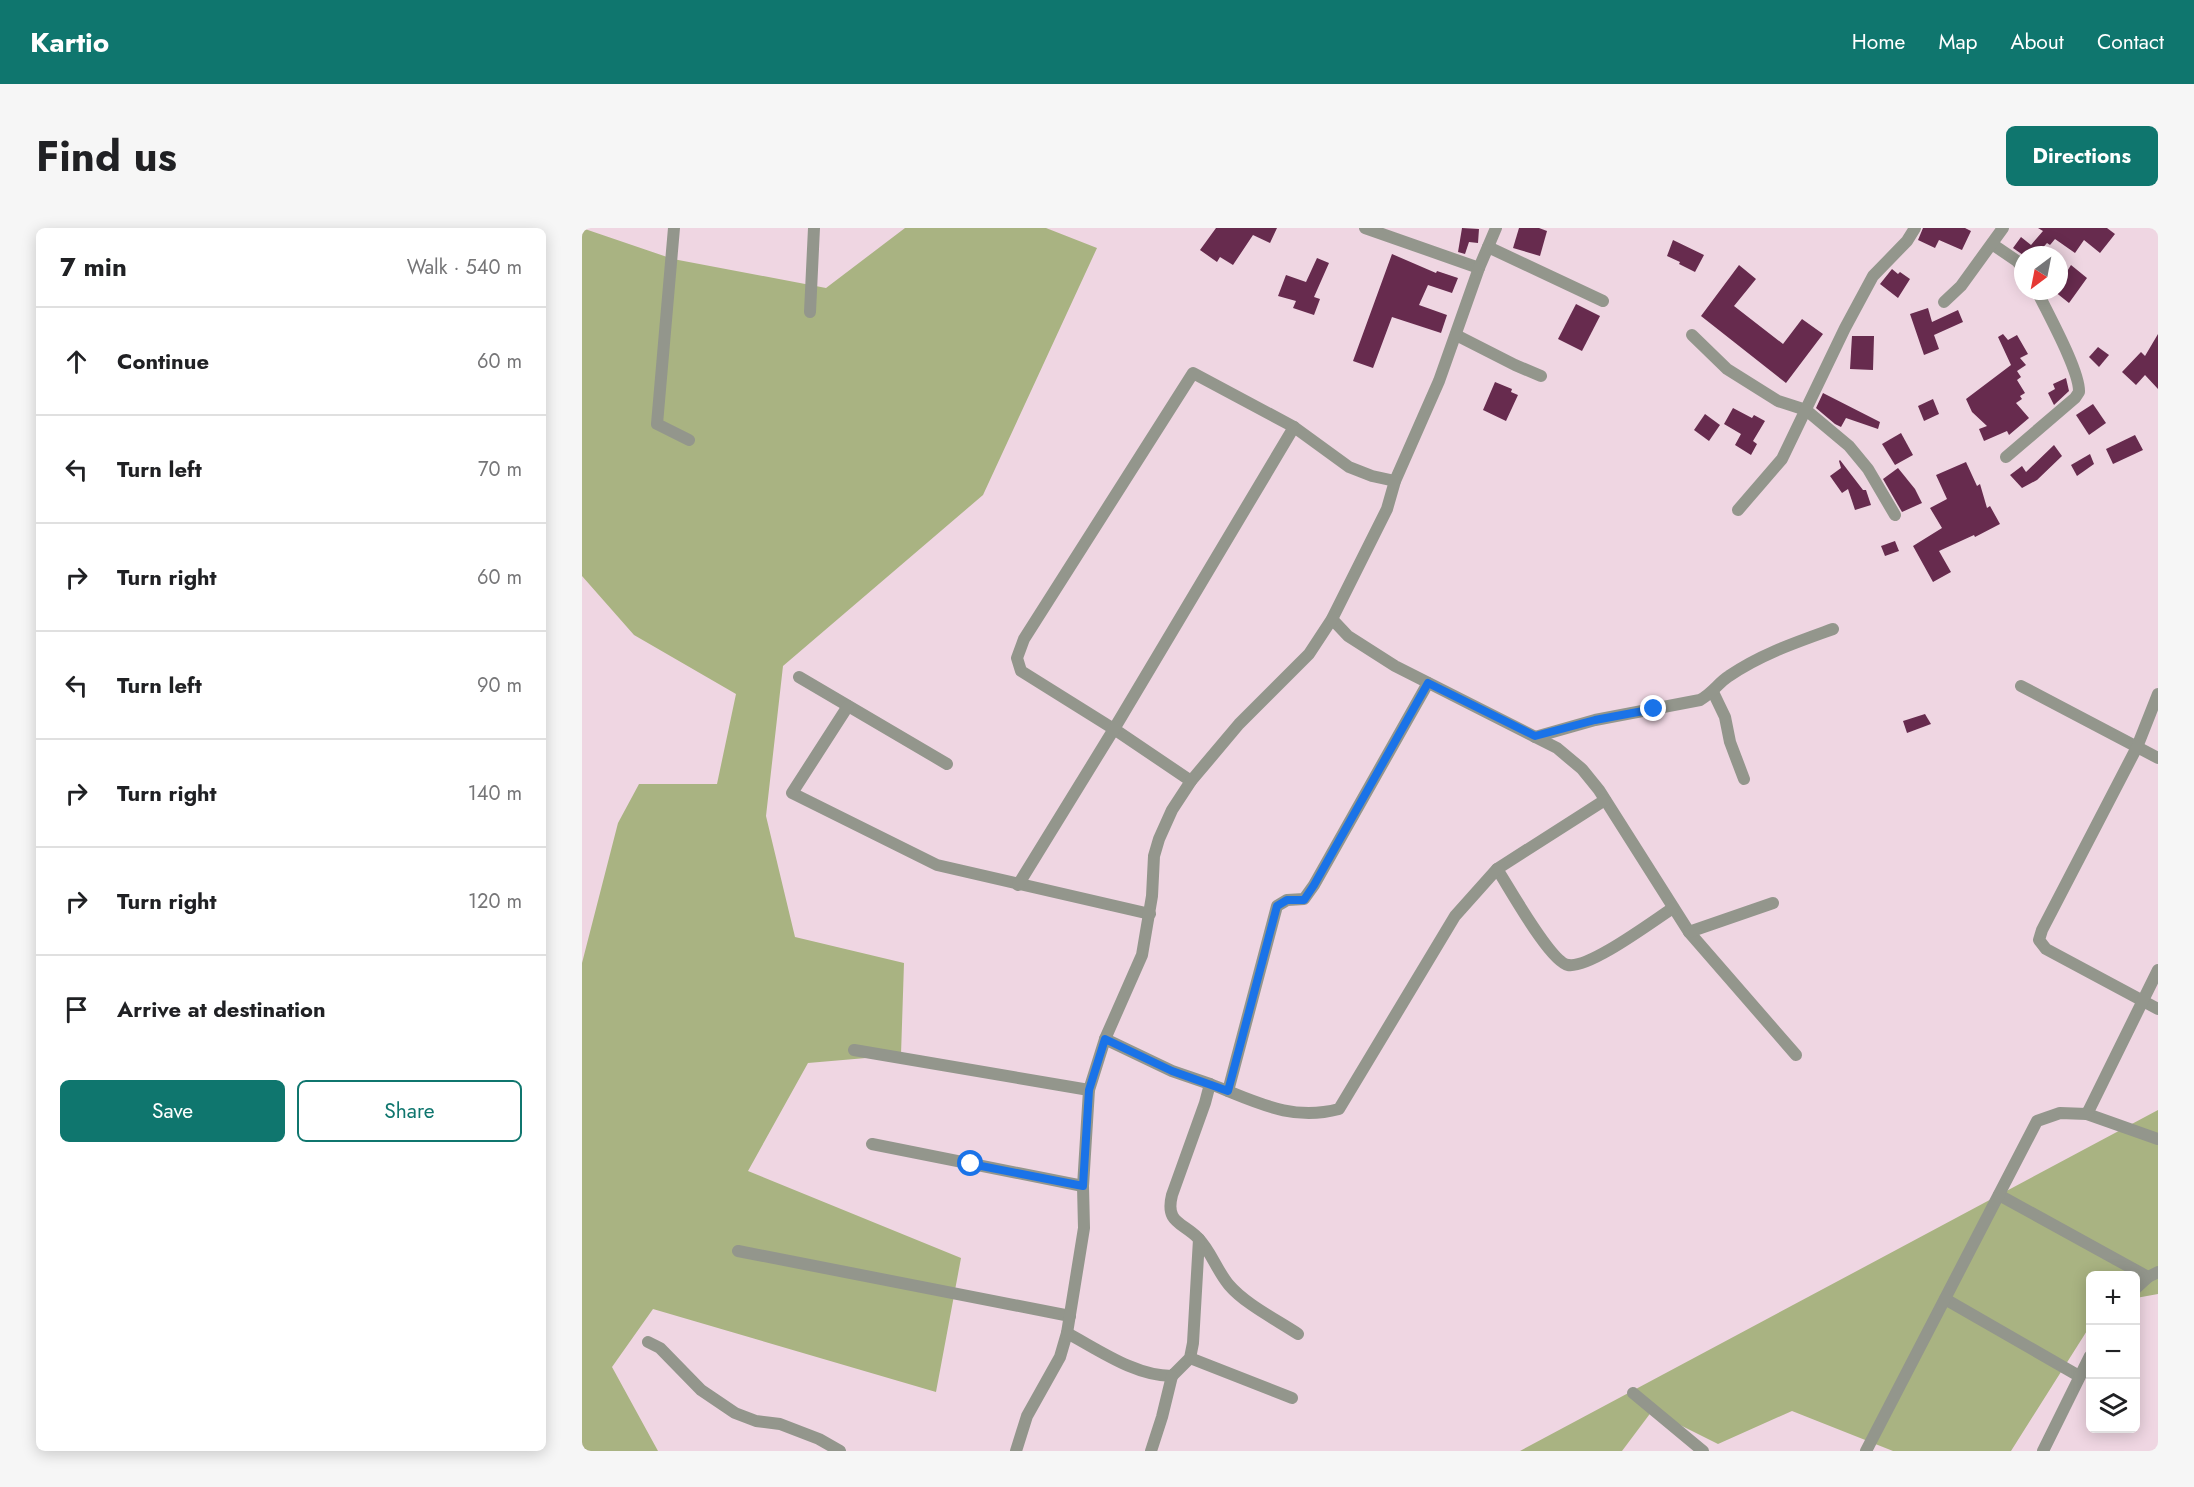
<!DOCTYPE html>
<html lang="en">
<head>
<meta charset="utf-8">
<style>
	body { margin:0; font-family:Jost,sans-serif; background:#f6f6f6; color:#202124 }
	.controls { position:absolute; right:18px; bottom:18px; display:grid; overflow:hidden; border-radius:9px; box-shadow:0 3px 15px #0003 }
	.controls button { width:54px; height:54px; display:grid; place-items:center; padding:0; border:0; border-bottom:2px solid #e0e0e0; background:#fff; color:#202124; font:30px sans-serif }
	.compass { position:absolute; left:1432px; top:18px; width:54px; height:54px; border-radius:50%; background:#fff; box-shadow:0 3px 15px #0003; rotate:212deg }
	.stop { position:absolute; width:18px; height:18px; margin:-14px; border:4px solid #1a73e8; border-radius:50%; background:#fff }
	.stop.end { background:#1a73e8; border-color:#fff; box-shadow:0 2px 6px #0008 }
	.list { margin:0; padding:0; list-style:none }
	h2 { display:flex; justify-content:space-between; align-items:center; height:78px; margin:0; padding:0 24px; font-size:26px }
	h2 small { font-size:20px; font-weight:400; color:#757577 }
	.list li { display:grid; grid-template-columns:39px 1fr auto; gap:18px; align-items:center; box-sizing:border-box; height:108px; padding:0 24px; border-top:2px solid #e0e0e0 }
	.list b { display:block; font-size:22px; white-space:nowrap }
	.list em { font-size:20px; font-style:normal; color:#757577 }
	.actions { display:flex; gap:12px; padding:18px 24px }
	.actions a { flex:1; padding:14px 0; border:2px solid #0f766e; border-radius:9px; text-align:center; font-size:21px; color:#0f766e }
	.actions .main { background:#0f766e; color:#fff }
	.icon { flex:none; width:33px; height:33px; fill:none; stroke:currentColor; stroke-width:2; stroke-linecap:round; stroke-linejoin:round }
	.map { position:relative; flex:none; width:1576px; height:1223px; overflow:hidden; border-radius:9px }
	header { display:flex; align-items:center; gap:36px; box-sizing:border-box; height:84px; padding:0 30px; background:#0f766e; color:#fff }
	header strong { font-size:28px }
	nav { display:flex; gap:33px; margin-inline-start:auto; font-size:21px }
	.intro { display:flex; align-items:center; justify-content:space-between; box-sizing:border-box; height:144px; padding:0 36px }
	h1 { margin:0; font-size:42px }
	.button { padding:15px 27px; border-radius:9px; background:#0f766e; color:#fff; font-size:21px; font-weight:700 }
	main { display:flex; gap:36px; padding:0 36px }
	aside { flex:1; background:#fff; border-radius:9px; box-shadow:0 3px 15px #0003 }
	.map>svg:first-child { display:block }
	.green { fill:#a9b382 }
	.building { fill:#672b4e }
	.lines { fill:none; stroke-linecap:round; stroke-linejoin:round }
	.street { stroke:#93968c; stroke-width:12 }
	.route { stroke:#1a73e8; stroke-width:8 }
</style>
</head>
<body>
<header>
<strong>Kartio</strong>
<nav><a>Home</a><a>Map</a><a>About</a><a>Contact</a></nav>
</header>
<div class="intro"><h1>Find us</h1><a class="button">Directions</a></div>
<main>
<aside>
<h2>7 min<small>Walk · 540 m</small></h2>
<ul class="list">
<li><svg class="icon" aria-label="ahead" viewBox="0 0 24 24"><path d="M12 20V5M6 11l6-6 6 6"/></svg><div><b>Continue</b></div><em>60 m</em></li>
<li><svg class="icon" aria-label="left" viewBox="0 0 24 24"><path d="M17 20v-9H6M10 6l-5 5 5 5"/></svg><div><b>Turn left</b></div><em>70 m</em></li>
<li><svg class="icon" aria-label="right" viewBox="0 0 24 24"><path d="M7 20v-9h11M14 6l5 5-5 5"/></svg><div><b>Turn right</b></div><em>60 m</em></li>
<li><svg class="icon" aria-label="left" viewBox="0 0 24 24"><path d="M17 20v-9H6M10 6l-5 5 5 5"/></svg><div><b>Turn left</b></div><em>90 m</em></li>
<li><svg class="icon" aria-label="right" viewBox="0 0 24 24"><path d="M7 20v-9h11M14 6l5 5-5 5"/></svg><div><b>Turn right</b></div><em>140 m</em></li>
<li><svg class="icon" aria-label="right" viewBox="0 0 24 24"><path d="M7 20v-9h11M14 6l5 5-5 5"/></svg><div><b>Turn right</b></div><em>120 m</em></li>
<li><svg class="icon" aria-label="arrive" viewBox="0 0 24 24"><path d="M6 21V4h12l-3 4 3 4H6"/></svg><div><b>Arrive at destination</b></div></li>
</ul>
<div class="actions"><a class="main">Save</a><a>Share</a></div>
</aside>
<div class="map">
<svg width="1576" height="1223" viewBox="0 0 1576 1223">
	<rect width="100%" height="100%" fill="#efd6e2"/>
	<g class="green">
		<path d="M0 0 91 31 244 60 323 0H464L515 20 401 267 201 438 184 588 213 709 322 735 319 827 226 835 166 943 379 1030 354 1164 71 1081 30 1139 76 1223H0V735L36 595 57 556H135L154 466 52 407 0 348Z"/>
		<path d="M1576 882V1066L1554 1070V1048H1508V1098L1429 1223H1311L1210 1183 1136 1216 1070 1183 1040 1223H938Z"/>
	</g>
	<g class="building">
		<path d="M634 0H695L688 15 671 7 651 37 638 29 635 34 618 22Z"/>
		<path d="M880 0 897 1 896 15 887 14 883 26 876 24Z"/>
		<path d="M937 0H957L965 3 958 28 931 20Z"/>
		<path d="M1341 0H1383L1389 3 1380 22 1357 12 1353 20 1336 12Z"/>
		<path d="M1456 0H1525L1533 6 1518 25 1502 12 1493 25 1473 11 1468 17 1465 15 1457 24 1461 27H1441L1431 20 1439 9 1449 17 1461 3Z"/>
		<path d="M1091 12 1122 27 1113 44 1097 36 1098 34 1085 28Z"/>
		<path d="M810 26 854 45 855 43 876 50 870 65 846 57 837 77 865 87 859 105 810 89 791 140 771 133Z"/>
		<path d="M735 30 747 35 732 69 738 71 732 87 711 80 714 73 696 68 704 47 724 54Z"/>
		<path d="M1157 37 1174 51 1152 78 1201 116 1220 91 1241 106 1204 155 1119 88Z"/>
		<path d="M1489 37 1505 50 1487 75 1472 63H1477V56Z"/>
		<path d="M1310 41 1316 46 1318 44 1328 51 1316 70 1298 56Z"/>
		<path d="M994 76 1018 88 1000 123 976 111Z"/>
		<path d="M1346 80 1350 94 1376 82 1381 94 1352 107 1357 121 1342 127 1328 86Z"/>
		<path d="M1421 106 1426 112 1435 107 1446 126 1438 130 1444 137 1435 143 1439 149 1435 152 1443 165 1438 168 1440 171 1434 175 1447 190 1427 207 1425 203 1402 213 1397 201 1405 198 1390 184 1384 171 1429 137 1416 109Z"/>
		<path d="M1576 106V161L1563 147 1554 157 1540 144 1559 124 1563 128Z"/>
		<path d="M1270 108H1292L1291 142 1268 141Z"/>
		<path d="M1516 119 1527 127 1517 139 1507 129Z"/>
		<path d="M1484 150 1487 163 1472 177 1466 165 1473 161 1471 156Z"/>
		<path d="M913 154 930 161 929 164 936 167 924 193 901 182Z"/>
		<path d="M1241 165 1298 194 1296 201 1264 190 1259 199 1253 196 1234 180Z"/>
		<path d="M1351 171 1357 186 1342 193 1336 178Z"/>
		<path d="M1511 176 1524 195 1507 207 1494 187Z"/>
		<path d="M1151 180 1170 190 1172 187 1183 193 1171 213 1175 216 1169 227 1153 217 1159 206 1142 196Z"/>
		<path d="M1123 186 1138 197 1127 213 1112 202Z"/>
		<path d="M1319 205 1331 227 1313 237 1300 216Z"/>
		<path d="M1553 207 1561 222 1531 236 1524 221Z"/>
		<path d="M1472 217 1480 228 1455 252 1440 260 1428 247 1440 238 1444 244Z"/>
		<path d="M1508 226 1512 236 1495 248 1489 237Z"/>
		<path d="M1258 232 1281 262H1284L1289 277 1273 282 1266 261 1260 265 1248 248 1259 240 1257 233Z"/>
		<path d="M1384 234 1395 258 1398 256 1405 280 1408 278 1418 296 1393 309 1392 307 1357 323 1369 344 1351 354 1331 318 1360 300 1348 280 1365 271 1354 247Z"/>
		<path d="M1316 240 1333 261 1340 275 1320 284 1301 251Z"/>
		<path d="M1313 313 1317 323 1303 328 1299 318Z"/>
		<path d="M1343 486 1349 496 1325 505 1321 493Z"/>
	</g>
	<g class="lines">
		<g class="street">
			<path d="M92 0 75 196 107 212"/>
			<path d="M783 0 897 40"/>
			<path d="M1410 16 1435 33 1441 40"/>
			<path d="M906 19 1021 73"/>
			<path d="M1362 74 1379 58 1421 0"/>
			<path d="M228 84 232 0"/>
			<path d="M874 107 933 137 959 148"/>
			<path d="M1110 107 1145 141 1196 173 1224 182 1267 218 1286 241 1313 287"/>
			<path d="M1424 229 1493 170 1497 164C1498 143 1465 84 1455 63"/>
			<path d="M1156 282 1200 231 1263 100 1291 48 1325 13 1333 0"/>
			<path d="M750 391 766 408 813 438 975 520 1000 541 1017 562 1107 704 1214 827"/>
			<path d="M217 449 365 536"/>
			<path d="M1439 458 1576 530"/>
			<path d="M1131 464 1143 489 1148 514 1162 551"/>
			<path d="M1576 466 1555 519 1460 702 1457 712 1464 721 1576 781"/>
			<path d="M266 478 210 565 355 637 568 686"/>
			<path d="M953 509 1013 492 1118 472C1132 464 1136 455 1147 448 1179 426 1215 414 1251 401"/>
			<path d="M609 553 535 503 439 443 435 430 442 411 611 145 712 199 767 239 790 248 813 253"/>
			<path d="M915 641C927 659 968 734 986 737 1007 741 1071 693 1091 680"/>
			<path d="M436 657 532 501 712 199"/>
			<path d="M1107 704 1191 675"/>
			<path d="M523 811 590 843 628 856 623 875 590 967C583 995 600 994 616 1010 629 1023 635 1043 647 1057 663 1076 695 1092 716 1106"/>
			<path d="M272 822 507 862"/>
			<path d="M628 856C673 873 708 894 757 881L873 688 915 641 1023 572"/>
			<path d="M646 863 695 678 705 672 722 671 732 657 846 455"/>
			<path d="M1505 886 1576 911"/>
			<path d="M290 916 501 958"/>
			<path d="M1417 967 1566 1049"/>
			<path d="M156 1023 488 1088"/>
			<path d="M1554 1060 1566 1049 1576 1044"/>
			<path d="M1363 1071 1497 1148"/>
			<path d="M485 1105C517 1122 553 1148 590 1148L608 1130 611 1115 617 1011"/>
			<path d="M66 1114 78 1120 119 1162 153 1185 174 1193 198 1196 237 1211 258 1223"/>
			<path d="M608 1130 710 1170"/>
			<path d="M1051 1165 1121 1223"/>
			<path d="M434 1223 445 1188 478 1129 485 1105 502 1000 501 958 507 862 523 811 560 727 570 668 572 628 577 611 590 582 609 553 657 496 727 426 750 391 805 281 813 253 857 153 897 40 914 0"/>
			<path d="M569 1223 580 1189 590 1148"/>
			<path d="M1284 1223 1455 893 1478 885 1505 886 1576 742"/>
			<path d="M1461 1223 1508 1128"/>
		</g>
	</g>
	<g class="lines">
		<path class="route" d="M389 936 501 958 507 862 523 811 590 843 646 863 695 678 705 672H722L732 657 846 455 953 508 1013 492 1072 481"/>
	</g>
</svg>
<div class="controls">
<button>+</button>
<button>−</button>
<button><svg class="icon" aria-label="layers" viewBox="0 0 24 24"><path d="M12 4l9 5-9 5-9-5zM3 14l9 5 9-5"/></svg></button>
</div>
<svg class="compass" viewBox="-18 -18 36 36"><path d="M0-13l5 13h-10z" fill="#e53935"/><path d="M0 13l5-13h-10z" fill="#757577"/></svg>
<div class="stop" style="left:389px;top:936px"></div>
<div class="stop end" style="left:1072px;top:481px"></div>
</div>
</main>
</body>
</html>
